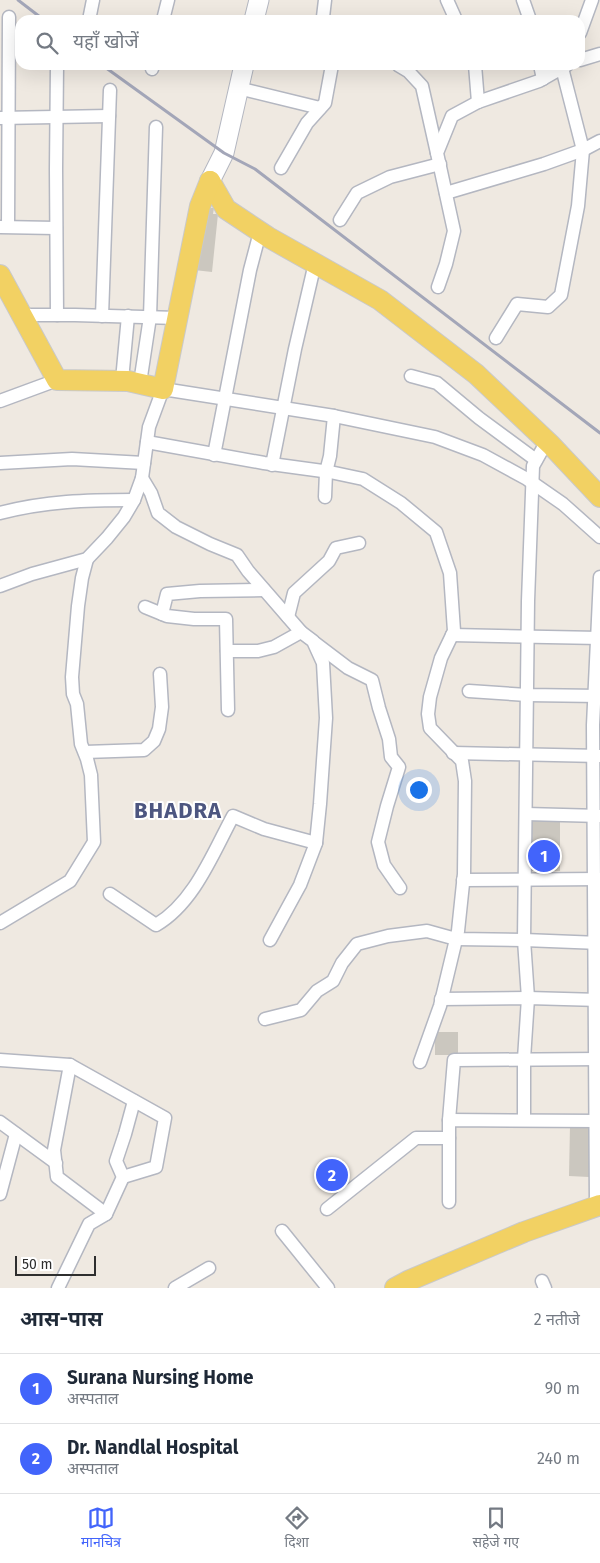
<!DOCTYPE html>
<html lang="hi">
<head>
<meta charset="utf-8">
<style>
	body { margin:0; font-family:"Fira Sans","Noto Sans Devanagari",sans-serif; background:#f2f2f3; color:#1f2937 }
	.scale { position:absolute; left:15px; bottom:12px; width:81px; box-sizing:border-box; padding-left:5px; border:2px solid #2e2e2e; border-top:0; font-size:14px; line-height:18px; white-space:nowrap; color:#2e2e2e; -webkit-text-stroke:4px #fff; paint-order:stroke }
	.you { position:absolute; left:418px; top:789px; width:18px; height:18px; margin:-12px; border:4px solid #fff; border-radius:50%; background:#1a73e8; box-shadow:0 0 0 8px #1a73e833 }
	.badge { display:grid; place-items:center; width:32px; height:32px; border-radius:50%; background:#4264fb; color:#fff; font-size:16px; font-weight:700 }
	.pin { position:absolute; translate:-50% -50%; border:2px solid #fff; box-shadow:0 1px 5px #0006 }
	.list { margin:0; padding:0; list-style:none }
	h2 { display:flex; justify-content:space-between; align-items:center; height:65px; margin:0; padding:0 20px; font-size:21px }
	h2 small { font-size:16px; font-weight:400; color:#747a83 }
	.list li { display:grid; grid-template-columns:32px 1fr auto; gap:15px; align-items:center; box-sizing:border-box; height:70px; padding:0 20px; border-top:1px solid #e0e1e3 }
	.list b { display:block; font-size:19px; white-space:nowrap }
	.list p { margin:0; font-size:16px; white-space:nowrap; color:#747a83 }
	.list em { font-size:16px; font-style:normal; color:#747a83 }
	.icon { flex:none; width:28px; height:28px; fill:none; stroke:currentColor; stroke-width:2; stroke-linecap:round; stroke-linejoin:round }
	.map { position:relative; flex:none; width:600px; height:1288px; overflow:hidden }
	.search { position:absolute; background:#fff; box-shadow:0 5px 20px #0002; left:15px; right:15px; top:15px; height:55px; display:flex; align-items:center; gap:12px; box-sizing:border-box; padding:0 18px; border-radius:15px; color:#747a83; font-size:19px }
	.sheet { height:205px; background:#fff }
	nav { display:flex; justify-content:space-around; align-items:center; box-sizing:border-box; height:70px; border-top:1px solid #e0e1e3; background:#fff; font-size:14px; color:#747a83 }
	nav a { display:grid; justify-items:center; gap:2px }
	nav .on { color:#4264fb }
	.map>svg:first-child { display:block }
	.building { fill:#cbc7bf }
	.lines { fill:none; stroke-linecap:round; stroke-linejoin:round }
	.minor-casing { stroke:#b4b7c1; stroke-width:15 }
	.secondary-casing { stroke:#b4b7c1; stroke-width:21 }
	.primary-casing { stroke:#c9c9c9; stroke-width:22 }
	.minor { stroke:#fff; stroke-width:12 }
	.secondary { stroke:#fff; stroke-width:19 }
	.primary { stroke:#f2d163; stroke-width:20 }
	.rail { stroke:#a3a6b8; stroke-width:3 }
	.labels { text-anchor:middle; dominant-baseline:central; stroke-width:4; stroke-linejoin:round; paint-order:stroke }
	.district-label { font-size:22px; font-weight:bold; letter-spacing:1px; fill:#4d5680; stroke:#fff }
</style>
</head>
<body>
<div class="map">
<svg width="600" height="1288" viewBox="0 0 600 1288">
	<rect width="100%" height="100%" fill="#efe9e1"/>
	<g class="building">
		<path d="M209 208H214L213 214H218L212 272 194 270Z"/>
		<rect x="529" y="819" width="31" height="52"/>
		<rect x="435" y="1032" width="23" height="23"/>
		<path d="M570 1126H590L589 1177 569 1176Z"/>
		<path d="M343 1160 347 1178 325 1183 321 1165Z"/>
	</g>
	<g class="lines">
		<g class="minor-casing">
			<g id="minor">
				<path d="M447 0 456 20"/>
				<path d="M523 0 530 20"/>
				<path d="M89 20 93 0"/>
				<path d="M163 20 168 0"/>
				<path d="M324 20 323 17 325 0"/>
				<path d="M580 33 592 0"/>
				<path d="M580 60 600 54"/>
				<path d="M398 65 408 71 422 86 437 153"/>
				<path d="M475 65 478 102"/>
				<path d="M540 65 543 79"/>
				<path d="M152 69 153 65"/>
				<path d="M238 88 320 108"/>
				<path d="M0 118 109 116"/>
				<path d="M281 168 307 123 325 103 332 65"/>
				<path d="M446 193 544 164 583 150 600 141"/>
				<path d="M340 220 357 193 390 177 440 164"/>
				<path d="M8 226 9 17"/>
				<path d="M0 227 56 228"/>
				<path d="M438 287 446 264 454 231 437 153 452 116 478 102 539 81 567 65"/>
				<path d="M22 315H75L177 318"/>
				<path d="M57 315 56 169 57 65"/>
				<path d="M102 316 110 90"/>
				<path d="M496 338 517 304 548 307 561 295 578 206 583 150 562 68"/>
				<path d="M411 376 437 383 479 418 536 460"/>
				<path d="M122 380 128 316"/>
				<path d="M140 383 150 317 156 127"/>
				<path d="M0 401 57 380"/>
				<path d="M147 442 264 463 330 472 363 479 401 503 436 532 450 573 454 631 441 658 430 697 428 714 430 728 462 761 465 781 464 874 458 931 440 1006 420 1062"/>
				<path d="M214 455 250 270 260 232"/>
				<path d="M0 463 72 459 144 463"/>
				<path d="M272 465 295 349 315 263"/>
				<path d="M142 478 151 493 158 513 176 527 210 544 237 555 248 571 301 632 313 641 323 663 326 718 320 804 316 843 300 885 270 940"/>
				<path d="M325 497 326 472 330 456 334 416"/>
				<path d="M0 513C46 501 87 500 134 500"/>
				<path d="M0 586 32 574 87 559 107 538 124 517 134 500 142 478 149 427 163 389 334 416 435 437 483 455 527 479 563 504 600 537"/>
				<path d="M145 607 167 616 194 619H226L228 710"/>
				<path d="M162 614 167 594 200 591 264 590"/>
				<path d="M288 617 294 593 329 561 336 548 359 543"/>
				<path d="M452 635 600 638"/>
				<path d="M315 643 348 668 372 680 379 708 389 739 391 757 399 767 387 806 378 842 384 865 400 888"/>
				<path d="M227 651H258L274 647 301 632"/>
				<path d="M469 691 527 695 600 696"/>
				<path d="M85 752 144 750 154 741 159 729 162 707 160 674"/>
				<path d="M453 753 600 756"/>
				<path d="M526 814 600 816"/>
				<path d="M463 880 600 879"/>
				<path d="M110 894 156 925C194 903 213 853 233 816L264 829 316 843"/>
				<path d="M0 923 70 881 94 842 91 775 87 759 81 744 77 704 73 694 72 677 78 606 82 578 87 559"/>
				<path d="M441 999 528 998 600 1000"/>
				<path d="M265 1019 301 1010 317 991 333 981 342 963 357 944 388 936 427 931 456 939 524 940 600 943"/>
				<path d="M0 1060 70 1065 165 1118 156 1167 123 1177"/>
				<path d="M70 1065 54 1150 57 1177 106 1214"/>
				<path d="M449 1120 454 1060 600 1059"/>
				<path d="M524 1120V1059L528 998 524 940 528 601 533 466 547 441"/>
				<path d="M0 1122 56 1163"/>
				<path d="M0 1194 16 1134"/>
				<path d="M449 1202V1120L600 1121"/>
				<path d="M596 1207 593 725 600 577"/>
				<path d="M327 1209 416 1138H449"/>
				<path d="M282 1231 328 1288"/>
				<path d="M542 1281 545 1288"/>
				<path d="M58 1288 89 1224 106 1214 123 1177 116 1161 125 1134 134 1101"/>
				<path d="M175 1288 209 1268"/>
			</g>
		</g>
		<g class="secondary-casing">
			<g id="secondary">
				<path d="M254 20 259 0"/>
				<path d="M210 181 224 153 244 65"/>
			</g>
		</g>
		<g class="primary-casing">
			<g id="primary">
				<path d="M210 181 226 209 268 237 380 300 476 374 551 445 600 497"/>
				<path d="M0 275 57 380 128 381 163 389 200 206 210 181"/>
				<path d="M395 1288 408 1281 524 1232 600 1205"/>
			</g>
		</g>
		<use href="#minor" class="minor"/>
		<use href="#secondary" class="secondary"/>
		<use href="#primary" class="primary"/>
		<g class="rail">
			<path d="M18 0 44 20"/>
			<path d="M102 65 224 153 255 169 600 433"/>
		</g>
	</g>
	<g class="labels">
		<g class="district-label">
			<text x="178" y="810">BHADRA</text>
		</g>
	</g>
</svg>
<div class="scale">50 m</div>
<div class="you"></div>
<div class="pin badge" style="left:544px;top:856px">1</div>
<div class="pin badge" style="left:332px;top:1175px">2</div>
<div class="search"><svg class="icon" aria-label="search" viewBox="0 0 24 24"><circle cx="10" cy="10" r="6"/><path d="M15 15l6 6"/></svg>यहाँ खोजें</div>
</div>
<section class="sheet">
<h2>आस-पास<small>2 नतीजे</small></h2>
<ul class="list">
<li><span class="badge">1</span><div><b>Surana Nursing Home</b><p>अस्पताल</p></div><em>90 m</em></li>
<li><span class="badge">2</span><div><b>Dr. Nandlal Hospital</b><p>अस्पताल</p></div><em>240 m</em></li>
</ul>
</section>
<nav>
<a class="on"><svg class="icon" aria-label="map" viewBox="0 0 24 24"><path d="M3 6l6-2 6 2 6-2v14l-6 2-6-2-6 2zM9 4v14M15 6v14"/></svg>मानचित्र</a>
<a><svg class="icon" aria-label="directions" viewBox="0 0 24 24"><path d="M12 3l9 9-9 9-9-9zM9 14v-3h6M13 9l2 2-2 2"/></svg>दिशा</a>
<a><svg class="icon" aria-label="saved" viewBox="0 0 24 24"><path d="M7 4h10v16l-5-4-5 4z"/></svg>सहेजे गए</a>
</nav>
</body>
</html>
